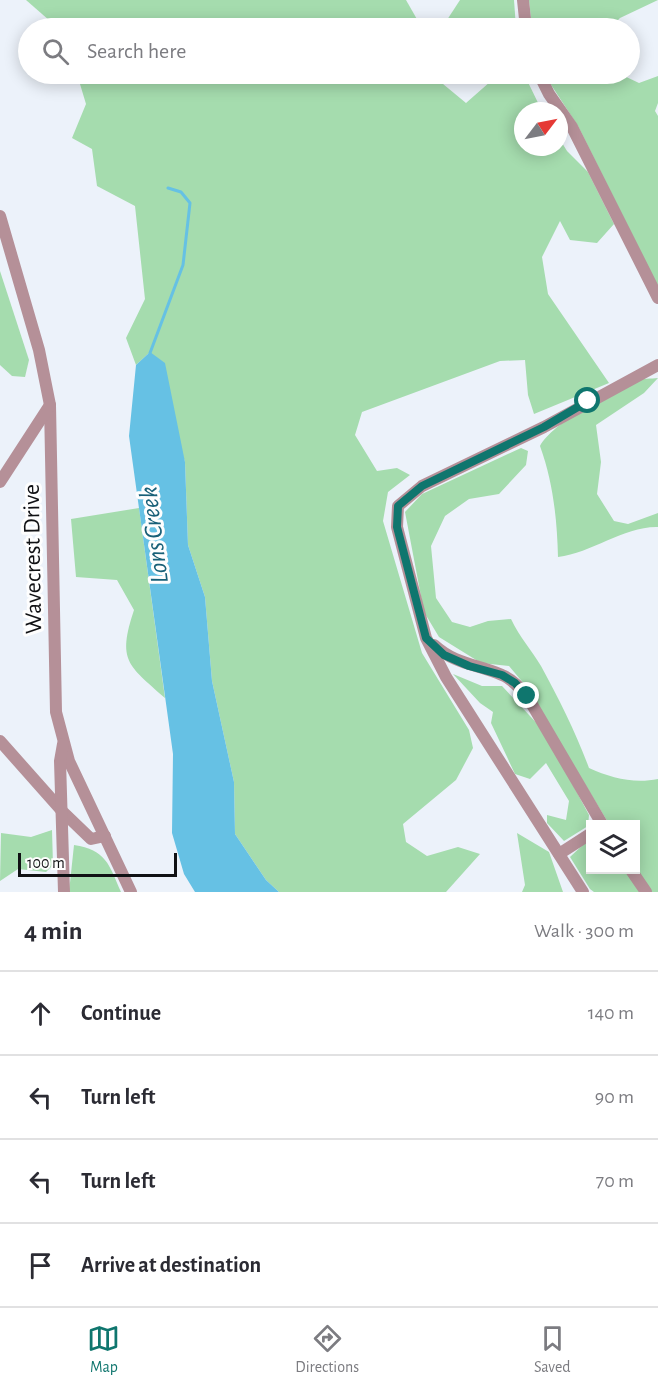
<!DOCTYPE html>
<html lang="en">
<head>
<meta charset="utf-8">
<style>
	body { margin:0; font-family:"Alegreya Sans",sans-serif; background:#f7f7f7; color:#2b2b33 }
	.controls { position:absolute; right:18px; bottom:18px; display:grid; overflow:hidden; border-radius:0px; box-shadow:0 3px 15px #0003 }
	.controls button { width:54px; height:54px; display:grid; place-items:center; padding:0; border:0; border-bottom:2px solid #e1e1e2; background:#fff; color:#2b2b33; font:30px sans-serif }
	.compass { position:absolute; left:514px; top:102px; width:54px; height:54px; border-radius:50%; background:#fff; box-shadow:0 3px 15px #0003; rotate:58deg }
	.scale { position:absolute; left:18px; bottom:15px; width:159px; box-sizing:border-box; padding-left:6px; border:3px solid #101114; border-top:0; font-size:16px; line-height:21px; white-space:nowrap; color:#101114; -webkit-text-stroke:4px #fefefe; paint-order:stroke }
	.stop { position:absolute; width:18px; height:18px; margin:-14px; border:4px solid #0f766e; border-radius:50%; background:#fff }
	.stop.end { background:#0f766e; border-color:#fff; box-shadow:0 2px 6px #0008 }
	.list { margin:0; padding:0; list-style:none }
	h2 { display:flex; justify-content:space-between; align-items:center; height:78px; margin:0; padding:0 24px; font-size:26px }
	h2 small { font-size:20px; font-weight:400; color:#7c7c81 }
	.list li { display:grid; grid-template-columns:39px 1fr auto; gap:18px; align-items:center; box-sizing:border-box; height:84px; padding:0 24px; border-top:2px solid #e1e1e2 }
	.list b { display:block; font-size:22px; white-space:nowrap }
	.list em { font-size:20px; font-style:normal; color:#7c7c81 }
	.icon { flex:none; width:33px; height:33px; fill:none; stroke:currentColor; stroke-width:2; stroke-linecap:round; stroke-linejoin:round }
	.map { position:relative; flex:none; width:658px; height:892px; overflow:hidden }
	.search { position:absolute; background:#fff; box-shadow:0 3px 15px #0003; left:18px; right:18px; top:18px; height:66px; display:flex; align-items:center; gap:15px; box-sizing:border-box; padding:0 21px; border-radius:33px; color:#7c7c81; font-size:22px }
	.sheet { height:414px; background:#fff }
	nav { display:flex; justify-content:space-around; align-items:center; box-sizing:border-box; height:84px; border-top:2px solid #e1e1e2; background:#fff; font-size:16px; color:#7c7c81 }
	nav a { display:grid; justify-items:center; gap:3px }
	nav .on { color:#0f766e }
	.map>svg:first-child { display:block }
	.green { fill:#a5dcae }
	.water { fill:#66c1e4 }
	.lines { fill:none; stroke-linecap:round; stroke-linejoin:round }
	.stream { stroke:#66c1e4; stroke-width:3 }
	.minor { stroke:#b59098; stroke-width:12 }
	.route { stroke:#0f766e; stroke-width:8 }
	.labels { text-anchor:middle; dominant-baseline:central; stroke-width:6; stroke-linejoin:round; paint-order:stroke }
	.street-label { font-size:24px; fill:#101114; stroke:#fefefe }
	.water-label { font-size:26px; font-style:italic; fill:#186078; stroke:#fefefe }
</style>
</head>
<body>
<div class="map">
<svg width="658" height="892" viewBox="0 0 658 892">
	<rect width="100%" height="100%" fill="#ecf2fa"/>
	<g class="green">
		<path d="M26 0H406L422 28H58Z"/>
		<path d="M460 0H514L516 28H446L445 23Z"/>
		<path d="M529 0H658L620 18 610 28H532Z"/>
		<path d="M77 74H436L437 79 466 103 499 74H524L542 111H523V147H559V138L567 151 588 172 614 224 597 243 570 240 560 221 542 257 548 294 609 383 534 414 528 395 525 360 500 361 362 412 355 435 377 471 397 468 410 475 388 492 383 521 422 653 469 730 473 748 456 780 403 824 406 842 427 856 458 847 480 854 446 892H279L266 880 235 834 234 782 212 681 205 597 188 545 185 462 150 352 136 365 126 338 145 299 135 206 97 186 92 149 72 138 86 104Z"/>
		<path d="M544 74H620L639 83 658 76V103L655 111 658 116V287L578 126Z"/>
		<path d="M0 271 29 360 25 377 12 376 0 365Z"/>
		<path d="M658 378 644 393 596 425 601 462 597 494 614 521 628 524 658 513V527C624 526 592 553 558 557 557 518 553 482 540 446 552 424 611 390 635 381 642 378 651 379 658 378Z"/>
		<path d="M521 448 528 451 526 465 499 494 469 499 445 516 431 546 436 598 452 622 470 627 488 621 511 619C520 638 531 649 541 666 559 699 576 733 589 768 611 778 634 784 658 779V892H651L636 867V824H609L525 685 509 666 481 663 439 637 424 612 405 512 422 494Z"/>
		<path d="M139 508 165 698C128 665 117 661 134 610L117 580 76 577 71 519Z"/>
		<path d="M453 674 482 686H502L544 731 589 815 588 826 564 841 547 823V815L566 820 569 801 546 763 530 779 515 774 491 723 493 712 480 703Z"/>
		<path d="M52 830 53 865 46 872 18 869 0 881 1 833 31 837Z"/>
		<path d="M517 833 549 852 563 892H522L525 885Z"/>
		<path d="M587 841H590V870H625L640 892H594L590 889 570 857Z"/>
		<path d="M74 845C106 850 109 864 121 892H69Z"/>
	</g>
	<path class="water" d="M150 352 165 363 185 462 188 545 205 597 212 681 234 782 235 834 266 880 279 892H195L184 874 172 833 173 754 129 436 136 365Z"/>
	<g class="lines">
		<path class="stream" d="M150 353 183 265 190 203 181 192 168 188"/>
		<g class="minor">
			<path d="M523 0 526 28"/>
			<path d="M539 74 549 94 572 127 658 298"/>
			<path d="M0 216 39 350 50 405 56 712 69 761 131 892"/>
			<path d="M0 482 50 405"/>
			<path d="M434 645C456 665 477 664 502 675 512 679 520 688 527 696L602 824"/>
			<path d="M0 741 63 812 91 839 105 836"/>
			<path d="M63 744 60 761 64 892"/>
			<path d="M559 854 590 834"/>
			<path d="M631 870 646 892"/>
			<path d="M583 892 446 677 426 638 397 527 398 506 422 486 544 427 658 365"/>
		</g>
	</g>
	<g class="lines">
		<path class="route" d="M527 696 515 683 502 675 469 666 444 655 426 638 397 527 398 506 422 486 544 427 588 401"/>
	</g>
	<g class="labels">
		<g class="street-label">
			<text transform="translate(33 559) rotate(-91)">Wavecrest Drive</text>
		</g>
		<g class="water-label">
			<text transform="translate(154 535) rotate(-97)">Lons Creek</text>
		</g>
	</g>
</svg>
<div class="controls">
<button><svg class="icon" aria-label="layers" viewBox="0 0 24 24"><path d="M12 4l9 5-9 5-9-5zM3 14l9 5 9-5"/></svg></button>
</div>
<svg class="compass" viewBox="-18 -18 36 36"><path d="M0-13l5 13h-10z" fill="#e53935"/><path d="M0 13l5-13h-10z" fill="#7c7c81"/></svg>
<div class="scale">100 m</div>
<div class="stop" style="left:588px;top:401px"></div>
<div class="stop end" style="left:527px;top:696px"></div>
<div class="search"><svg class="icon" aria-label="search" viewBox="0 0 24 24"><circle cx="10" cy="10" r="6"/><path d="M15 15l6 6"/></svg>Search here</div>
</div>
<section class="sheet">
<h2>4 min<small>Walk · 300 m</small></h2>
<ul class="list">
<li><svg class="icon" aria-label="ahead" viewBox="0 0 24 24"><path d="M12 20V5M6 11l6-6 6 6"/></svg><div><b>Continue</b></div><em>140 m</em></li>
<li><svg class="icon" aria-label="left" viewBox="0 0 24 24"><path d="M17 20v-9H6M10 6l-5 5 5 5"/></svg><div><b>Turn left</b></div><em>90 m</em></li>
<li><svg class="icon" aria-label="left" viewBox="0 0 24 24"><path d="M17 20v-9H6M10 6l-5 5 5 5"/></svg><div><b>Turn left</b></div><em>70 m</em></li>
<li><svg class="icon" aria-label="arrive" viewBox="0 0 24 24"><path d="M6 21V4h12l-3 4 3 4H6"/></svg><div><b>Arrive at destination</b></div></li>
</ul>
</section>
<nav>
<a class="on"><svg class="icon" aria-label="map" viewBox="0 0 24 24"><path d="M3 6l6-2 6 2 6-2v14l-6 2-6-2-6 2zM9 4v14M15 6v14"/></svg>Map</a>
<a><svg class="icon" aria-label="directions" viewBox="0 0 24 24"><path d="M12 3l9 9-9 9-9-9zM9 14v-3h6M13 9l2 2-2 2"/></svg>Directions</a>
<a><svg class="icon" aria-label="saved" viewBox="0 0 24 24"><path d="M7 4h10v16l-5-4-5 4z"/></svg>Saved</a>
</nav>
</body>
</html>
